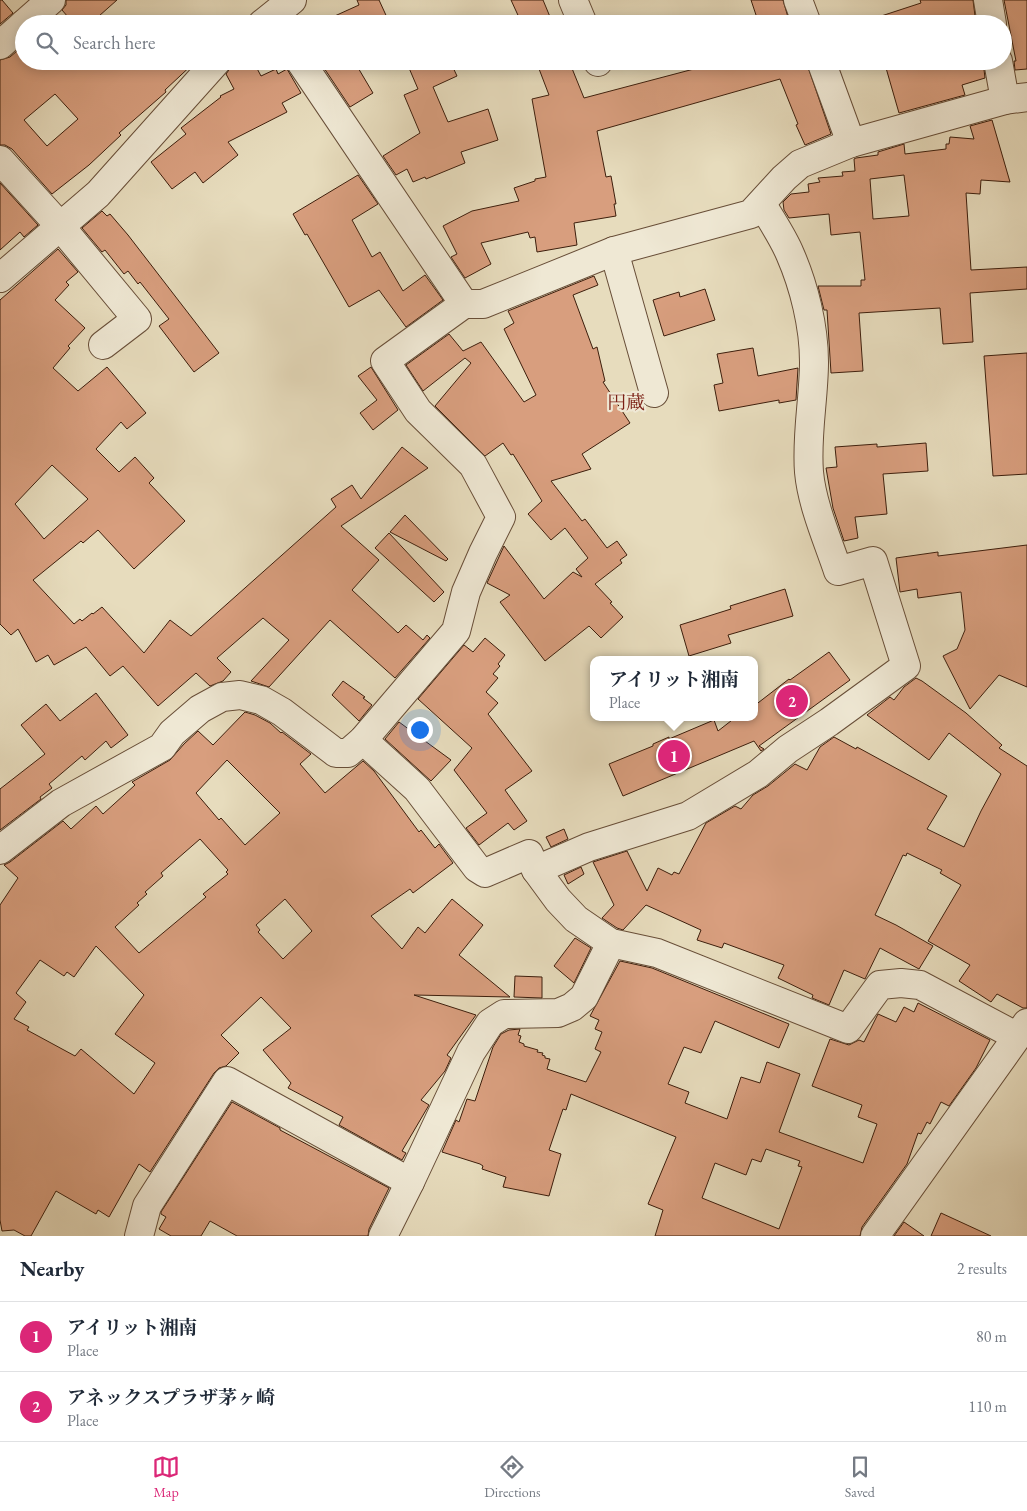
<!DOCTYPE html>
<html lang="en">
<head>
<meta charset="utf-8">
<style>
	body { margin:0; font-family:"EB Garamond","Noto Serif JP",serif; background:#f2f2f3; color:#1f2937 }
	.you { position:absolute; left:419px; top:729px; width:18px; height:18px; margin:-12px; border:4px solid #fff; border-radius:50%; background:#1a73e8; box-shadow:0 0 0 8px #1a73e833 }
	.badge { display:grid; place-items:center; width:32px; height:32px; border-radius:50%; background:#db2777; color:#fff; font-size:16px; font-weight:700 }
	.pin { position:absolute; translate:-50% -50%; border:2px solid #fff; box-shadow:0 1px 5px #0006 }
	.popup { position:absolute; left:590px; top:656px; width:168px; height:65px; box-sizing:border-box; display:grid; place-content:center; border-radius:10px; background:#fff; filter:drop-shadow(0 1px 4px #0005); font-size:16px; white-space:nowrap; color:#747a83 }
	.popup b { font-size:19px; color:#1f2937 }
	.popup::after { content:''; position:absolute; left:50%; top:100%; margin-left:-10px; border:10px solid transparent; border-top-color:#fff }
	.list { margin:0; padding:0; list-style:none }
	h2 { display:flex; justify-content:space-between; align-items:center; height:65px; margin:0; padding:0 20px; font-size:21px }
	h2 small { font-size:16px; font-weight:400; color:#747a83 }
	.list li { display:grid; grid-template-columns:32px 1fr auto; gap:15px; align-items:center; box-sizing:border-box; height:70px; padding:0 20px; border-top:1px solid #e0e1e3 }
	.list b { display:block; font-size:19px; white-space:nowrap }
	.list p { margin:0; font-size:16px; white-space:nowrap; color:#747a83 }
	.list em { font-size:16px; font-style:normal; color:#747a83 }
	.icon { flex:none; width:28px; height:28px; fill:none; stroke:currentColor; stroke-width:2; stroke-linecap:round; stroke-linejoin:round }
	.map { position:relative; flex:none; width:1027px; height:1236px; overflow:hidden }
	.search { position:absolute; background:#fff; box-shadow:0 2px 12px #0003; left:15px; right:15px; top:15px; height:55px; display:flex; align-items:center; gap:12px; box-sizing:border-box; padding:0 18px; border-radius:28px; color:#747a83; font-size:19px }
	.sheet { height:205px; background:#fff }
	nav { display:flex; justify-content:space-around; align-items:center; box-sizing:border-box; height:70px; border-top:1px solid #e0e1e3; background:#fff; font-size:14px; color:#747a83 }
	nav a { display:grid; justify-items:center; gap:2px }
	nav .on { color:#db2777 }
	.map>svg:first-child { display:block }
	.building { fill:#d89e7e; stroke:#3d1e0c; fill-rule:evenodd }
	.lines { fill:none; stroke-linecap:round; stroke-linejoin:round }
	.minor-casing { stroke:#684e38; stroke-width:30 }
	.minor { stroke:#efe8d4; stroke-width:28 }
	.labels { text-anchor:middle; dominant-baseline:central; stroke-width:4.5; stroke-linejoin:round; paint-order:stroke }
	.neighbourhood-label { font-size:19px; fill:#7a1f14; stroke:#efe8d4 }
</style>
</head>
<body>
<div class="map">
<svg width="1027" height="1236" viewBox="0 0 1027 1236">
	<rect width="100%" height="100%" fill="#e7dcbd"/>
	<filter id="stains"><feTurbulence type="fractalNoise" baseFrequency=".004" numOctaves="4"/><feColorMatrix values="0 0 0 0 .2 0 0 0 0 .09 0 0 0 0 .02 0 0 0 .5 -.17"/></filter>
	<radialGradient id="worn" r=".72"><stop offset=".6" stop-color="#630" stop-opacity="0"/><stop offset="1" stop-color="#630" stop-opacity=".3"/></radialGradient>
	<g class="building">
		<path d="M0 0H2L13 13 0 24Z"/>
		<path d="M66 0H117L90 24H74L62 10 66 5Z"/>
		<path d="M357 0H379L390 24H317L359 5Z"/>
		<path d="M511 0H543L553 24H522Z"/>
		<path d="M751 0H783L790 24H759Z"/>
		<path d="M920 0H973L976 24H870L869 20 921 3Z"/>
		<path d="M1004 0H1027V69L1015 70 1014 61H1016Z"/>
		<path d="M24 45V61H196L165 90 166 92 119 133 121 135 89 165 52 194 12 149 5 145H0V60L10 57ZM55 94 78 119 47 146 24 120Z"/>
		<path d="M242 61H253L261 76 276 69 278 74 287 69 301 93 282 103 287 112 228 142 238 155 203 183 195 172 172 189 151 162 186 134 181 128 221 97 220 96 234 89 226 74 231 67Z"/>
		<path d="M336 61H354L373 93 350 107 324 68Z"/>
		<path d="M406 61H450L457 76 433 87 448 122 488 109 498 140 461 152 465 163 426 179 425 177 413 182 407 169 396 175 383 156 420 133 404 95 418 89Z"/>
		<path d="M536 61H569L584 98 709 65 707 61H806L831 134 805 145 796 125 798 124 780 79 597 131 606 177 611 176 616 204H614L616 216 574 223 577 245 537 252 535 237 530 238 528 232 481 243 491 264 465 278 451 257 457 254 443 226 472 211 519 201 514 188 535 181V179L546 177 532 99 549 95Z"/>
		<path d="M884 61H983L985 78 962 85 965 95 899 113Z"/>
		<path d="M992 120 1010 182 981 180 980 194 966 193 971 270 1027 267V289L970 293 973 342 943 344 940 308 859 313 863 371 831 373 827 310H824L818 286H861V280H865L860 232 831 235 829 214 789 218 784 210 783 202 791 194 809 192 808 184 820 182 818 178 843 176 842 172 855 171 854 159 856 158 878 155V152L904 144 905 154 946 149V144H949L950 137 974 139 970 126ZM904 175 909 216 873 219 870 179Z"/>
		<path d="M358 175 378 204 352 220 372 257 380 252 403 291 425 275 443 300 406 327 379 290 349 307 307 234 305 235 293 214Z"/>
		<path d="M0 183 38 225 24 237 20 232 0 250Z"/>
		<path d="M102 211 107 216 110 214 128 235 219 353 194 372 159 326 169 319 140 282 138 284 128 271 124 274 105 250 102 252 82 228Z"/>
		<path d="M58 249 78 272 66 282 69 285 55 300 85 328 68 346 70 348 53 368 78 391 107 367 146 413 127 429 121 422 96 449 119 472 135 457 154 478 149 483 185 521 134 569 98 530 83 543 81 541 33 580 74 624 80 619 82 621 92 613 93 614 102 607 144 653 170 620 191 636 336 507 331 499 352 485 361 499 402 447 428 468 341 526 379 560 352 590 398 633 406 625 423 640 427 635 430 638 395 678 330 620 269 687 251 681 289 640 263 618 217 658 231 672 223 681 210 686 196 673 158 706 123 666 110 676 86 647 54 665 48 655 36 662 18 629 11 635 0 624V300ZM52 465 88 499 44 539 15 504Z"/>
		<path d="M594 276 598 285 573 295 593 349 597 347 605 381 603 382 630 423 582 454 591 469 551 481 582 521 585 519 607 548 617 541 627 555 620 560 622 563 595 584 612 602 610 603 623 617 601 638 589 626 545 661 500 602 510 595 487 583 504 546 544 599 573 572 582 577 576 569 588 558 565 528 551 540 528 514 542 501 513 454 511 455 503 443 485 456 435 406 471 363 465 358 423 391 406 365 449 334 463 351 481 342 524 402 536 395 504 329 514 323 508 311Z"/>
		<path d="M705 289 715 320 664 336 653 300 679 292 680 297Z"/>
		<path d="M753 348 758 376 798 368 796 400 779 403V400L719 411 714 385 723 383 717 354Z"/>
		<path d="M1027 353V474L993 476 984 356Z"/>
		<path d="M371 367 398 410 373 430 360 413 377 400 358 376Z"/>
		<path d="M926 443 928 471 883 474 887 514 855 517 858 538 844 541 833 508 826 468 837 467 835 447 877 444V447Z"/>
		<path d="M405 515 448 559 446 561 390 532Z"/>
		<path d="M389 533 444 592 434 602 375 548Z"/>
		<path d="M1027 545V687L999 675 970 709 943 656 957 649 965 630 961 592 918 598 917 589 900 592 896 558 938 552V556Z"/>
		<path d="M785 589 793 616 728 635 731 643 689 656 680 625 731 609 730 606Z"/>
		<path d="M485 638 505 655 498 664 500 666 493 674 498 678 486 692 498 703 488 714 532 771 505 790 527 821 514 830 508 823 479 845 466 828 487 813 454 770 472 748 418 699 464 645 473 652Z"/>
		<path d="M829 652 850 680 759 746 764 749 761 751 754 741 623 796 609 764 653 746V744L669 737V739L714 720 718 731 736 717H754V706L789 679 790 680Z"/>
		<path d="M916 678 922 681 966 713 1002 745 999 748 1027 766V1008H1023L997 994 991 1002 959 981 970 965 928 941 961 885 940 873 942 870 907 853 906 856 903 855 875 915 896 925 933 946 919 969 880 948 865 979 844 970 829 1005 812 998 813 995 778 978 784 965 724 943 722 948 697 940 701 930 646 905 623 930 617 928 602 918 614 905 593 862 627 851 647 891 658 868 672 875 674 872 679 874 706 823 735 806 741 809 753 795 768 786 795 764 807 770 820 747 834 737 856 749 857 747 947 796 927 829 964 847 981 811 1001 774 949 733 929 760 867 715 890 697 894 700 904 687Z"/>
		<path d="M343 681 365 697 363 698 372 705 359 721 332 695Z"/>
		<path d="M96 693 128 735 111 748 106 741 85 760 82 756 49 784 52 788 40 797 41 799 0 830V789L45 754 21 725 46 704 60 721Z"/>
		<path d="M245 712 255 715 270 723 281 733 282 732 311 754 300 764 325 793 363 761 374 771 419 832 421 830 435 848 439 844 453 863 413 893 410 889 371 916 402 949 418 927 425 933 452 899 483 925 459 955 510 997 414 995 476 1015 447 1055 451 1058 445 1071 421 1100 429 1105 402 1151 406 1153 402 1160 339 1125 343 1117 288 1088 291 1083 263 1050 291 1028 261 997 221 1035 239 1053 226 1066 219 1068 214 1073 150 1172 139 1164 109 1217 98 1210 96 1214 56 1191 31 1236H25L14 1230 2 1231 0 1220V905L18 878 4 865 10 862 63 821 71 829 96 806 103 814 135 785 132 782 170 760 184 744 198 731 213 745ZM227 760 280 813 245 845 221 818 219 820 196 793ZM200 839 228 870 226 872 228 874 203 894 206 897 139 953 115 927 139 905 137 903 147 894 145 892 163 876 161 873ZM285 899 312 931 283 959 258 932 260 930 256 925ZM96 946 144 995 115 1034 155 1063 134 1094 81 1049 75 1056 27 1030 29 1027 14 1019 26 1002 16 993 40 960 64 976 67 972 74 977Z"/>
		<path d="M399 722 451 760 431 781 385 739Z"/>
		<path d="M564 829 568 839 551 847 546 837Z"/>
		<path d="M581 867 584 874 568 884 564 875Z"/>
		<path d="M575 938 591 948 574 983 554 966Z"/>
		<path d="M620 961 652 968 789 1024 779 1048 715 1021 701 1053 684 1047 668 1084 689 1092 685 1103 727 1119 741 1077 760 1083 767 1062 800 1074 779 1132 863 1163 877 1124 858 1117 862 1105 812 1086 830 1039 849 1045 859 1040 864 1042 878 1014 896 1022 904 1007 914 1012 918 1003 990 1040 976 1068 949 1106 941 1102 930 1124 927 1122 921 1134 918 1133 907 1164 862 1227 860 1236H655L663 1210 648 1204 676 1137 571 1094 566 1110 563 1109 549 1150 561 1154 549 1196 503 1187 506 1177 482 1169 483 1166 480 1164 442 1152 456 1120 459 1122 467 1099 475 1101 493 1047 501 1034 509 1030 520 1029 518 1035 521 1036 519 1042 524 1044V1046L538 1050 537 1052 543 1053 542 1055 545 1056V1058L550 1059 547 1069 586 1082 601 1052 595 1049 602 1032 595 1029 599 1020 590 1016ZM766 1149 800 1161 798 1166 802 1167 779 1229 702 1198 715 1163 746 1175 752 1159 761 1162Z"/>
		<path d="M515 976 542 977V998L514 997Z"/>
		<path d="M232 1102 280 1128V1130L389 1188 369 1229 368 1236H237L210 1221 201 1236H171L159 1229 166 1217 161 1214V1212Z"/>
		<path d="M941 1213 991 1236H931Z"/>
		<path d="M904 1222 924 1236H894Z"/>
	</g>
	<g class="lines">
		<g class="minor-casing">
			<g id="minor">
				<path d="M573 0 583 24"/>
				<path d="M798 0 807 24"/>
				<path d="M988 0 992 24"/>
				<path d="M24 24 51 0"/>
				<path d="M262 24 292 0"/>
				<path d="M0 45 24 24"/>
				<path d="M300 61 464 304"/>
				<path d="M598 61V62"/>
				<path d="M821 61 851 143"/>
				<path d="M998 61 1005 100"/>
				<path d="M0 160 60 226 137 319 103 345"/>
				<path d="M614 251 654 393"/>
				<path d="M0 278 98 194 217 61"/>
				<path d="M363 740 417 789 477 868 485 873 529 854 536 870 558 900 576 919 611 943 657 953 848 1029 880 985 901 983 920 985 1016 1036"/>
				<path d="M0 850 61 803 162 747 172 733 200 709 222 697 240 695 261 700 282 712 336 753H348L363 740 456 631 466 592 483 553 501 517 473 465 418 411 385 361 464 304H483L614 251 751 214 784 178 800 164 851 143 1005 100 1027 97"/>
				<path d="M536 870 589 847 688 816 758 774 788 749 829 722 906 666 873 561 838 571C828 541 812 505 809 472 806 435 814 398 814 362 814 326 804 286 790 254 783 237 771 220 762 204"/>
				<path d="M139 1236 147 1206 227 1081 410 1182"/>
				<path d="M383 1236 410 1182 471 1052 490 1023 504 1014 558 1013 572 1007 584 997 611 943"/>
				<path d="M875 1236 1027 1023"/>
			</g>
		</g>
		<use href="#minor" class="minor"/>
	</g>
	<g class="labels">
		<g class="neighbourhood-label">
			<text x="626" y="402">円蔵</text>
		</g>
	</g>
	<rect width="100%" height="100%" filter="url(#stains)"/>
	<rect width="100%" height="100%" fill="url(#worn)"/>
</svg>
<div class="you"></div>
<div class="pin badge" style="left:674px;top:756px">1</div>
<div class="popup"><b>アイリット湘南</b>Place</div>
<div class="pin badge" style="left:792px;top:701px">2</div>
<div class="search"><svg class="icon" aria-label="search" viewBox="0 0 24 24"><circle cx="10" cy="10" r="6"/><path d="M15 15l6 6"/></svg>Search here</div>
</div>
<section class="sheet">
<h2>Nearby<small>2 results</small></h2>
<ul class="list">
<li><span class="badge">1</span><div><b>アイリット湘南</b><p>Place</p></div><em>80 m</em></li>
<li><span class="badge">2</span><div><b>アネックスプラザ茅ヶ崎</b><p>Place</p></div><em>110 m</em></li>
</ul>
</section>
<nav>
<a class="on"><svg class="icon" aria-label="map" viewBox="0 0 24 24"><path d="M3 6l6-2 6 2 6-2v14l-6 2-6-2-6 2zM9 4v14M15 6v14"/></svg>Map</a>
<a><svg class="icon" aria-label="directions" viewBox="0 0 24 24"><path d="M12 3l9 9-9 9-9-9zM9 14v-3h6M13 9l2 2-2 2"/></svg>Directions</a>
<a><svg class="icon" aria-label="saved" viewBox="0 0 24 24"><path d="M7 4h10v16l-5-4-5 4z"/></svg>Saved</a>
</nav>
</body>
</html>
